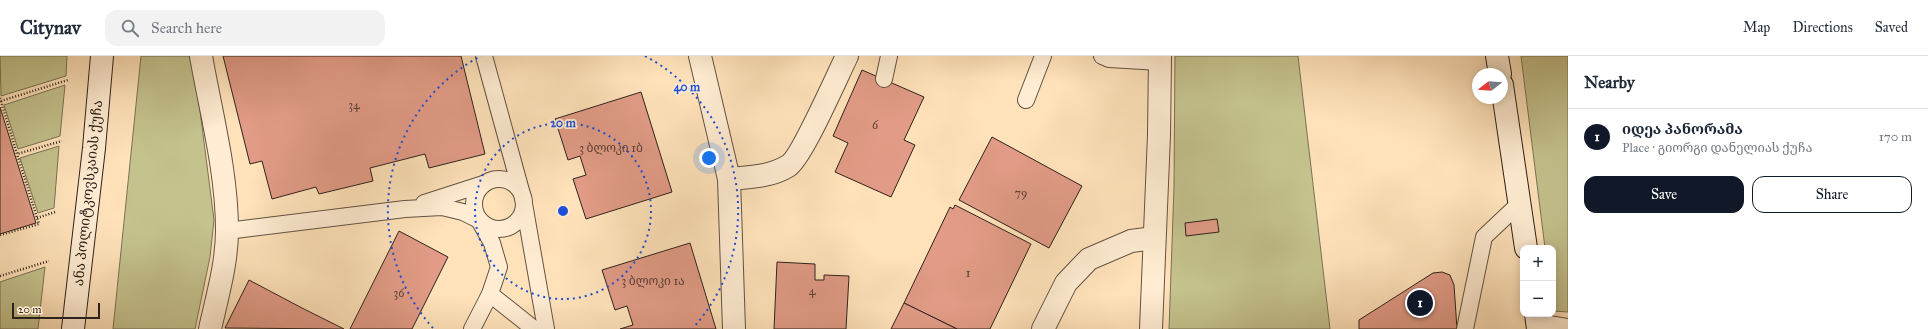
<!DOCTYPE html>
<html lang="en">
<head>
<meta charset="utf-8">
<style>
	body { margin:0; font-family:"IM FELL Great Primer","Noto Serif Georgian",serif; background:#f2f2f3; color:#1f2937 }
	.controls { position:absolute; right:12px; bottom:12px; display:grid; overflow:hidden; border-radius:8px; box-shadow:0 2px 10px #0003 }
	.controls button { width:36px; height:36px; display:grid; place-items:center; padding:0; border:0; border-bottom:1px solid #e0e1e3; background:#fff; color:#1f2937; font:20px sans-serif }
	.compass { position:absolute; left:1472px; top:12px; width:36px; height:36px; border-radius:50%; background:#fff; box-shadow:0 2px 10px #0003; rotate:253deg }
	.scale { position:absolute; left:12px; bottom:10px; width:88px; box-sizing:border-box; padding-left:4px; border:2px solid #2e221c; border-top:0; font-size:11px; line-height:14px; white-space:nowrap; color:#2e221c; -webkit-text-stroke:3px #ffecd2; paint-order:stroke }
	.you { position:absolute; left:709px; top:102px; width:14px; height:14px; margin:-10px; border:3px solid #fff; border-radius:50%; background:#1a73e8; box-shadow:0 0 0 6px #1a73e833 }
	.badge { display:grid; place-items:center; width:26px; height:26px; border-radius:50%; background:#111827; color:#fff; font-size:13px; font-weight:700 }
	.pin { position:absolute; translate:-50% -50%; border:2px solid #fff; box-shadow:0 1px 4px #0006 }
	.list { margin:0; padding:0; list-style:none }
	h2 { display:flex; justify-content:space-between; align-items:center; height:52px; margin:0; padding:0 16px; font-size:17px }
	h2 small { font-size:13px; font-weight:400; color:#747a83 }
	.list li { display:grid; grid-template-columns:26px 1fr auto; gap:12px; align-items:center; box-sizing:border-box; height:56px; padding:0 16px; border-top:1px solid #e0e1e3 }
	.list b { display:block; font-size:15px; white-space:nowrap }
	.list p { margin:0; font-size:13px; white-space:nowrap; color:#747a83 }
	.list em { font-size:13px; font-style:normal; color:#747a83 }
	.actions { display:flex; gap:8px; padding:12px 16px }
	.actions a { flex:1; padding:9px 0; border:1px solid #111827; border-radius:12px; text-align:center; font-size:14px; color:#111827 }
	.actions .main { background:#111827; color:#fff }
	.icon { flex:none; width:22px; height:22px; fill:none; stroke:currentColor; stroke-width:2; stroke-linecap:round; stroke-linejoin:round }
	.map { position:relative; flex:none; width:1568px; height:273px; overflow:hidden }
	header { display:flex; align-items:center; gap:24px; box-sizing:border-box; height:56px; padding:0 20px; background:#fff; border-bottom:1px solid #e0e1e3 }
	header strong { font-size:19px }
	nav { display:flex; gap:22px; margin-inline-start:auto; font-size:14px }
	.search { width:280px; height:36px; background:#f2f2f3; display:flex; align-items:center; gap:10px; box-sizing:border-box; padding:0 14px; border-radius:12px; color:#747a83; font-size:15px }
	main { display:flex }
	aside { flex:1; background:#fff }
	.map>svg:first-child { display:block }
	.green { fill:#c4c28d; stroke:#797254 }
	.building { fill:#e19b86; stroke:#2e221c }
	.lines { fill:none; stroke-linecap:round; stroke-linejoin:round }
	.lane-casing { stroke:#625244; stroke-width:18 }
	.street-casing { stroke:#625244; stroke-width:24 }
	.secondary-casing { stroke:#2e221c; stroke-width:24 }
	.path { stroke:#2e221c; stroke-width:2.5; stroke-dasharray:1 2; stroke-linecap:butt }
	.lane { stroke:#ffecd2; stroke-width:16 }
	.street { stroke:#ffecd2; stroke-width:22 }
	.secondary { stroke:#ffecd2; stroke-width:22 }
	.ring { fill:none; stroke:#1d4ed8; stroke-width:2; stroke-dasharray:2 4 }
	.labels { text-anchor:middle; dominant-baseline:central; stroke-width:3.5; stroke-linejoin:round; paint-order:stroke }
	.number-label { font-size:12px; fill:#5b4036 }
	.street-label { font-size:14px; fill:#2e221c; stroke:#ffecd2 }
	.centre { fill:#1d4ed8; stroke:#ffecd2; stroke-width:2 }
	.ring-label { font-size:12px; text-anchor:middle; font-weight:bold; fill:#1d4ed8; stroke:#ffecd2; stroke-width:3.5; stroke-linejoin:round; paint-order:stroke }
</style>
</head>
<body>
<header>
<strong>Citynav</strong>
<div class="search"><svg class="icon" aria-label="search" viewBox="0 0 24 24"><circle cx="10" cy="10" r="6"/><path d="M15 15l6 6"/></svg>Search here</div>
<nav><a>Map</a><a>Directions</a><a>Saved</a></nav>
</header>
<main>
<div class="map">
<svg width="1568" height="273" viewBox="0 0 1568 273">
	<rect width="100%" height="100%" fill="#ffe2ba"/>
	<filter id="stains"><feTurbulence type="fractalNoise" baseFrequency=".005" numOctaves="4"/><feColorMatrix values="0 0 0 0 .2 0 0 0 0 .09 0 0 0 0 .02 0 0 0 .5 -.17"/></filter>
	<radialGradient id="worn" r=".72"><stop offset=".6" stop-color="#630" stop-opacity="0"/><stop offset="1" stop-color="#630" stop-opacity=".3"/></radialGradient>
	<g class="green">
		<path d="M0 0H67L66 20 1 40Z"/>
		<path d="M141 0H193L214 164 210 201 195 273H113Z"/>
		<path d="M1175 0H1298L1330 273H1169L1174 131Z"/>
		<path d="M1521 0H1568V256L1553 255V192H1545Z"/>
		<path d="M65 29 60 80 18 93 4 49Z"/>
		<path d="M59 90 54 152 38 157 20 102Z"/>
		<path d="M45 211 38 273H0V226Z"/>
	</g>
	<g class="building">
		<path d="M223 0H461L485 98 429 112 425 98 370 112 373 125 319 138 316 131 272 143 262 105 250 108Z"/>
		<path d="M862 14 924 41 904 84 915 89 891 141 835 116 848 87 833 80Z"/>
		<path d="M641 36 672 136 586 163 573 123 586 119 580 100 568 104 555 63Z"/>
		<path d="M0 51 36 167 0 178Z"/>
		<path d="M992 81 1082 130 1049 192 959 144Z"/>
		<path d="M955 149 1031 188 990 273H957L904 247 950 151 953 153Z"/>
		<path d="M1217 163 1219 176 1186 180 1185 167Z"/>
		<path d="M399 175 448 201 412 273H350Z"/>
		<path d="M690 187 716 273H620L633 269 627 250 615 254 602 214Z"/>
		<path d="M777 206 815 208V224H824V219L849 220 846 273H774Z"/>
		<path d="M1442 216 1450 219 1454 229 1457 273H1359V264L1433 217Z"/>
		<path d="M249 224 302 252 344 273 225 272Z"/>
		<path d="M904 247 957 273H891Z"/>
	</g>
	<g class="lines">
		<g class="lane-casing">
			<g id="lane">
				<path d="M484 0 523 142 546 273"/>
				<path d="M1102 0 1109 3 1160 6"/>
				<path d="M884 23 889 0"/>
				<path d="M1026 44 1043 0"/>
				<circle cx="499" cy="148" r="25"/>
				<path d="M424 147 483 128"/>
				<path d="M227 175 405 153 442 151 463 156 479 164 492 187 499 211 490 238 472 273"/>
				<path d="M490 238 534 273"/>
				<path d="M1537 266 1568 271"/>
				<path d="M1465 273 1484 181 1520 147"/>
			</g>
		</g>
		<g class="street-casing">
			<g id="street">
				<path d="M201 0C211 57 227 116 227 174 227 208 217 241 210 273"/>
				<path d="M700 0 729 123 734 273"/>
				<path d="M729 123C750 121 770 121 788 110 801 103 838 18 847 0"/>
				<path d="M1043 273 1066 227 1089 203 1131 185 1154 182"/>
				<path d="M1151 273 1159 79 1160 0"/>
			</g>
		</g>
		<g class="secondary-casing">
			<g id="secondary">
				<path d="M1497 0 1500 18"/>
				<path d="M1502 29 1526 192"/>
				<path d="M1536 258 1538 273"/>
				<path d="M73 273 94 92 102 0"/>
			</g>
		</g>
		<g class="path">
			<path d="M0 42 1 45 68 24"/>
			<path d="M1 45 17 98 62 85"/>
			<path d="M37 162 55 156"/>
			<path d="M0 179 39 168 17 98"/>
			<path d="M0 220 49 205"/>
		</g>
		<use href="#lane" class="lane"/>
		<use href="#street" class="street"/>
		<use href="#secondary" class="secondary"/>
	</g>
	<g class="ring">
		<circle cx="563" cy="155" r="88"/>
		<path d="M433 272A175 175 0 0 1 481 0M645 0A175 175 0 0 1 693 272"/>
	</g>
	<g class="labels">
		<g class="number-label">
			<text x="354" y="49">34</text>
			<text x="875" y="69">6</text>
			<text x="611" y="92">3 ბლოკი 1ბ</text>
			<text x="1021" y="137">79</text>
			<text x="968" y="217">1</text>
			<text x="653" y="225">3 ბლოკი 1ა</text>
			<text x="812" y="235">4</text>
			<text x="399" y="237">36</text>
		</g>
		<g class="street-label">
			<text transform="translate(88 137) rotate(-84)">ანა პოლიტკოვსკაიას ქუჩა</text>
		</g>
	</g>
	<circle cx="563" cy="155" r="6" class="centre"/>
	<g class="ring-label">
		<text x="687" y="35">40 m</text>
		<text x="563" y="71">20 m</text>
	</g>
	<rect width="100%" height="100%" filter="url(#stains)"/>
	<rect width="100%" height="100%" fill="url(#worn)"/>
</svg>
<div class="controls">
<button>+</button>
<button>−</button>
</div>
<svg class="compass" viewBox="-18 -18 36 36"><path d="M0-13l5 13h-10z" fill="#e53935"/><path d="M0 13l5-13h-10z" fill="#747a83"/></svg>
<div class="scale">20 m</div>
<div class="you"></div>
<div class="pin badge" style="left:1420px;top:247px">1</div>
</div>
<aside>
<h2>Nearby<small></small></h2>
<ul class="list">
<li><span class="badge">1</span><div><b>იდეა პანორამა</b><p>Place · გიორგი დანელიას ქუჩა</p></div><em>170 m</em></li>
</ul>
<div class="actions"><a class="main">Save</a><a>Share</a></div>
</aside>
</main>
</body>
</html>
